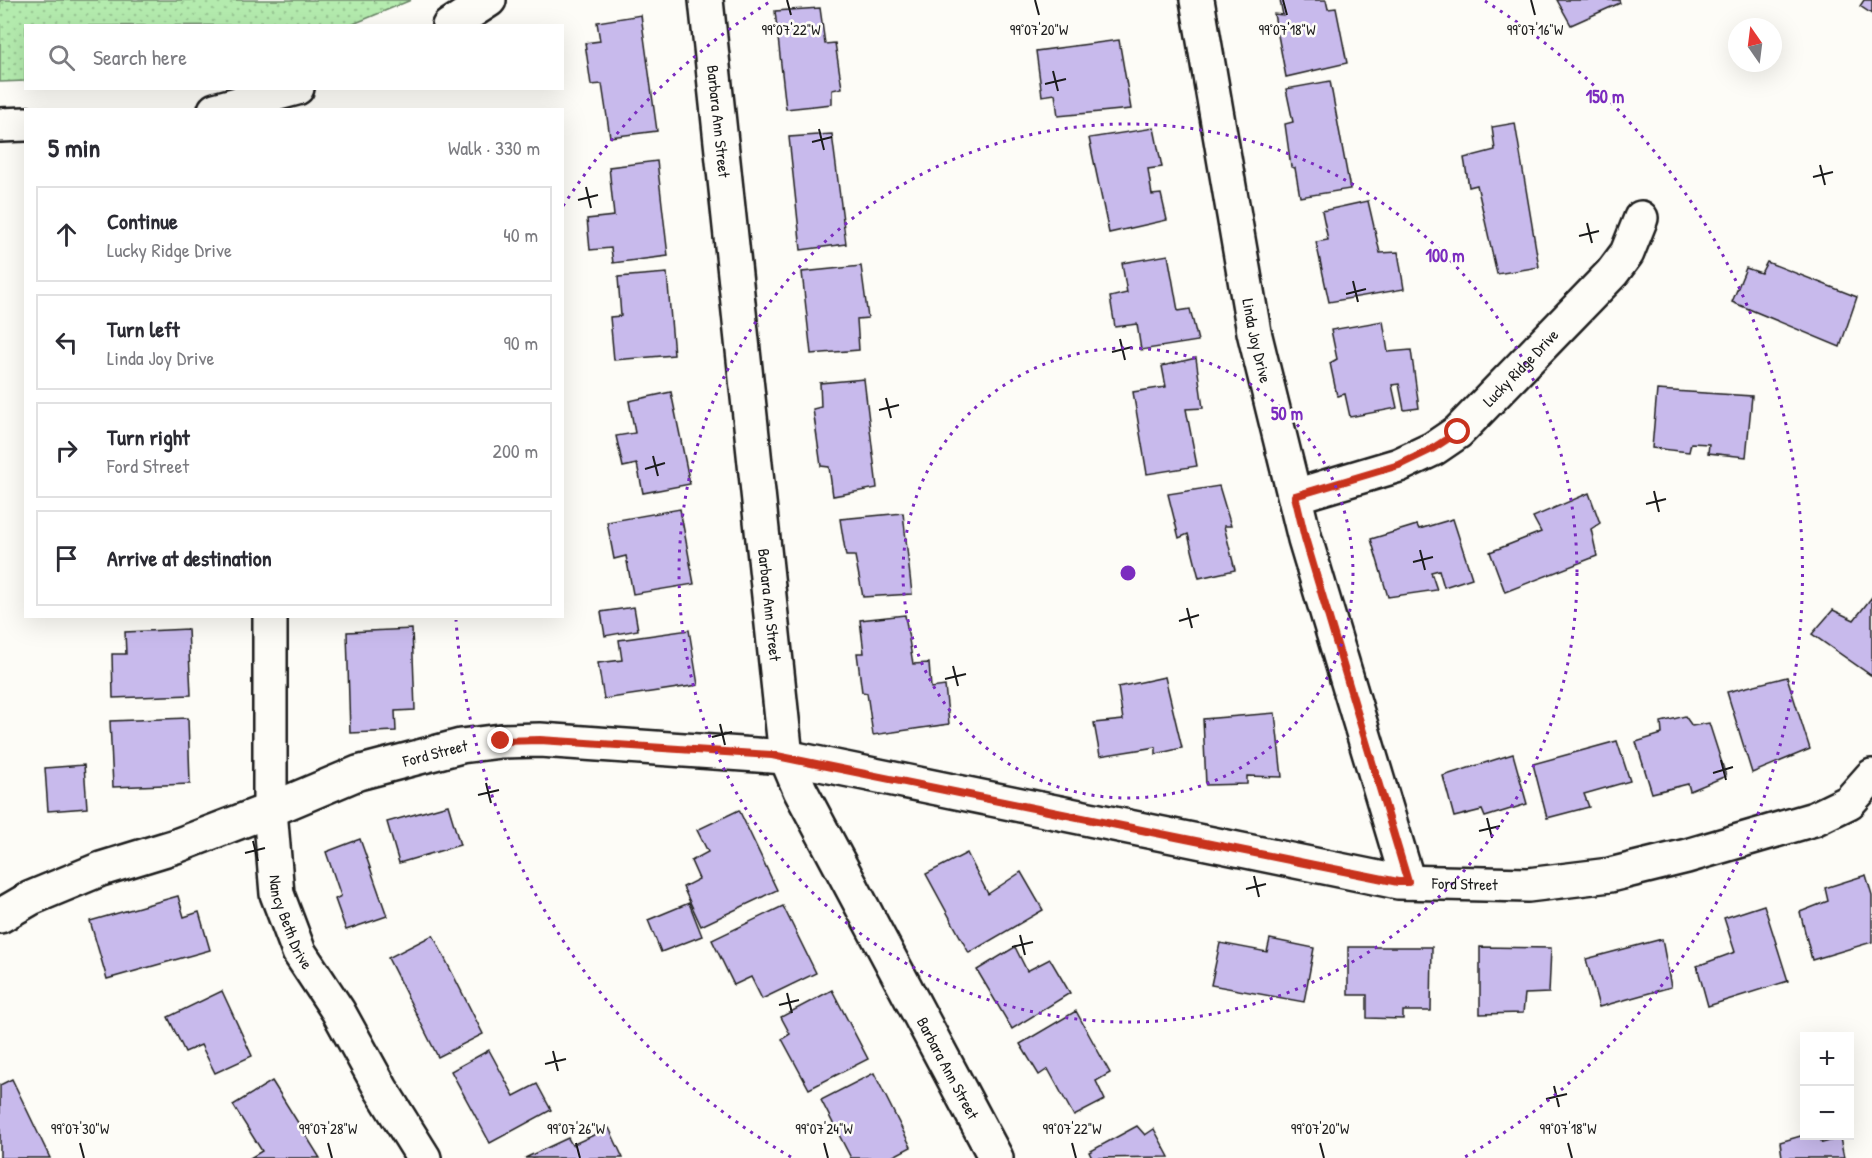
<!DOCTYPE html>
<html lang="en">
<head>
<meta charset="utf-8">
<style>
	body { margin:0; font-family:"Patrick Hand",sans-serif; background:#f7f7f7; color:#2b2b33 }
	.controls { position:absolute; right:18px; bottom:18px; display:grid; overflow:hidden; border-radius:0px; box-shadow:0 6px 24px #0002 }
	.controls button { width:54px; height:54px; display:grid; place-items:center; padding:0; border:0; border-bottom:2px solid #e1e1e2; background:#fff; color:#2b2b33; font:30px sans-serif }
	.compass { position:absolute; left:1728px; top:18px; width:54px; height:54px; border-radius:50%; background:#fff; box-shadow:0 6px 24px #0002; rotate:346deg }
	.stop { position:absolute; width:18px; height:18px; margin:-14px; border:4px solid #c8321e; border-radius:50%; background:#fff }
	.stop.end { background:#c8321e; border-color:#fff; box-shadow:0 2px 6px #0008 }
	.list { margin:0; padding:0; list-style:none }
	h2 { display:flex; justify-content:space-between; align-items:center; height:78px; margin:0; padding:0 24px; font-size:26px }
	h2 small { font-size:20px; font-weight:400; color:#7c7c81 }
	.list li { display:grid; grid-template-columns:39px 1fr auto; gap:18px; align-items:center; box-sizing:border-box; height:96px; margin:0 12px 12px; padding:0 12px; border:2px solid #e1e1e2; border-radius:0px }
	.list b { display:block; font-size:22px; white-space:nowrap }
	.list p { margin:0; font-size:20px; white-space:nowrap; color:#7c7c81 }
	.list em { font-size:20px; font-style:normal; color:#7c7c81 }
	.icon { flex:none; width:33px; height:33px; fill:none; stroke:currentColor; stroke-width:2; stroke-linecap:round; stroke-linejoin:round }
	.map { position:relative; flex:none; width:1872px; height:1158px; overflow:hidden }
	.search { position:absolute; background:#fff; box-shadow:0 6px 24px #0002; left:24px; top:24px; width:540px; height:66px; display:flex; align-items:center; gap:15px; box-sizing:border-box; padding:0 21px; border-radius:0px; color:#7c7c81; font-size:22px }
	.panel { position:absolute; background:#fff; box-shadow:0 6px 24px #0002; left:24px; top:108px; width:540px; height:510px; border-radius:0px }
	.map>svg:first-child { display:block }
	.grass { fill:url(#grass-dots); stroke:#688465; stroke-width:1.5 }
	.building { fill:#c8baec; stroke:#1c1c1c; stroke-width:1.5 }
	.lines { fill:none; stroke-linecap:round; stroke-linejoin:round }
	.minor-casing { stroke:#1c1c1c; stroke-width:38 }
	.secondary-casing { stroke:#1c1c1c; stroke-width:38 }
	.minor { stroke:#fdfcf7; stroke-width:33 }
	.secondary { stroke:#fdfcf7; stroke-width:33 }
	.route { stroke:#c8321e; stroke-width:8 }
	.ticks { fill:none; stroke:#1c1c1c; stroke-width:2 }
	.ring { fill:none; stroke:#7b2cbf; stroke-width:3; stroke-dasharray:3 6 }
	.labels { text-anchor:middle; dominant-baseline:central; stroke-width:5; stroke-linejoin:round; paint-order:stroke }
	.street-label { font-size:16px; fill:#1c1c1c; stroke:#fdfcf7 }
	.ticks-label { font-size:15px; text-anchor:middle; fill:#1c1c1c; stroke:#fdfcf7; stroke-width:5; stroke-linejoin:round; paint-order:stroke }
	.centre { fill:#7b2cbf; stroke:#fdfcf7; stroke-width:3 }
	.ring-label { font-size:18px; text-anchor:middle; font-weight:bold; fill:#7b2cbf; stroke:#fdfcf7; stroke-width:5; stroke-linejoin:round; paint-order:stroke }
</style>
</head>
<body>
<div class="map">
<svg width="1872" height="1158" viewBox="0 0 1872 1158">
	<defs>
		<pattern id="grass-dots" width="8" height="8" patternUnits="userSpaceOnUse" patternTransform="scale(1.5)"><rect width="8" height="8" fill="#b4ebae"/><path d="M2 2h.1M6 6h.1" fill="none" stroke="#9ac995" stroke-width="1.8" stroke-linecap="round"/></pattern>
	</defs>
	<rect width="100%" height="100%" fill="#fdfcf7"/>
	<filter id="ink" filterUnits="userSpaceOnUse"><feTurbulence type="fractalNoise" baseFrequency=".0167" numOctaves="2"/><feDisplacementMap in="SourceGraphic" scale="12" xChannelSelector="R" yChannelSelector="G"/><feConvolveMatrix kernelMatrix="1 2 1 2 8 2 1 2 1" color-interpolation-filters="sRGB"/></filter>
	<g filter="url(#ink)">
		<path class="grass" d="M0 0H411L351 25 26 26 25 81 0 82Z"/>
		<g class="building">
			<path d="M1280 0H1326L1328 9 1336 8 1347 63 1286 77 1274 14 1283 15Z"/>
			<path d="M1557 0H1619L1620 3 1571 25Z"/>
			<path d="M1864 0H1872V14L1860 6Z"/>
			<path d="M820 8 825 44 835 43 842 88 832 90V104L786 109 775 11Z"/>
			<path d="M641 15 657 131 610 137 602 84 591 85 585 43 600 41 597 22Z"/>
			<path d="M1119 40 1131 109 1058 116 1055 94 1042 96 1036 51Z"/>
			<path d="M1330 81 1350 189 1300 197 1295 168 1291 167 1285 124 1293 122 1286 89Z"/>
			<path d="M1515 123 1539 267 1497 274 1477 185 1469 187 1464 158 1495 150 1492 127Z"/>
			<path d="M1154 128 1162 167 1148 169 1152 195 1161 194 1167 220 1109 233 1089 138Z"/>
			<path d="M832 134 846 244 801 250 789 137Z"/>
			<path d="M657 161 668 256 613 263 611 248 590 250 587 219 614 216 609 167Z"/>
			<path d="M1368 201 1380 253 1398 252 1404 289 1329 302 1316 242 1328 240 1322 211Z"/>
			<path d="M1168 255 1178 311 1190 309 1198 341 1141 350 1137 324 1115 327 1110 297 1127 293 1122 263Z"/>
			<path d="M1767 262 1857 297 1840 347 1732 302 1746 268 1761 273Z"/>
			<path d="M861 266 868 318 857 319 859 350 811 354 802 272Z"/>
			<path d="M667 273 674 355 614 360 610 317 621 316 618 277Z"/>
			<path d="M1383 321 1388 352 1411 350 1419 408 1404 410 1399 384 1392 385 1397 408 1350 417 1345 394 1337 396 1330 363 1337 359 1331 330Z"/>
			<path d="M1196 358 1203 408 1186 409 1197 466 1147 474 1133 392 1166 387 1162 366Z"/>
			<path d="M864 379 877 488 833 496 829 467 821 466 813 409 821 407 820 383Z"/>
			<path d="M1657 390 1752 396 1746 457 1708 453 1709 444 1691 443 1689 452 1652 448Z"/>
			<path d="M671 392 690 484 643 493 637 464 623 467 616 436 635 433 629 401Z"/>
			<path d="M1219 486 1231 526H1224L1235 570 1199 578 1188 534 1179 538 1168 494Z"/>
			<path d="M1589 493 1600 523 1591 529 1597 556 1505 592 1490 552 1541 532 1533 517Z"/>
			<path d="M680 509 694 584 633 594 626 556 614 559 607 522Z"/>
			<path d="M903 513 912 594 863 597 855 556H846L840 519Z"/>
			<path d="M1453 519 1472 578 1444 587 1439 570 1431 572 1437 590 1388 597 1371 539 1417 525 1419 529Z"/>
			<path d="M1872 597V676L1812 634 1833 610 1854 620Z"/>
			<path d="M634 607 638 630 605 636 601 612Z"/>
			<path d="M905 615 913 664 929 663 931 688 945 686 949 724 873 735 867 693 862 692 857 653H864L860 620Z"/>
			<path d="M188 629 191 695 113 698 112 654H126L125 632Z"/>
			<path d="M412 629 415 710 395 711 396 731 350 733 347 632Z"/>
			<path d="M689 630 698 685 604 699 598 663 622 660 619 640Z"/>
			<path d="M1165 677 1182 748 1156 754V747L1100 756 1094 723 1123 720 1118 687Z"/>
			<path d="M1787 677 1810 749 1752 773 1727 692Z"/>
			<path d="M1275 713 1282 777 1247 776V784L1206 785 1203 719Z"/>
			<path d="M1685 716 1692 726 1709 723 1726 776 1690 791 1688 784 1652 793 1636 742 1662 734 1661 722Z"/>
			<path d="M188 718 190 784 113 787 110 721Z"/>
			<path d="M1617 741 1630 781 1584 794 1589 807 1547 818 1533 764Z"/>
			<path d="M1513 754 1527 804 1485 817 1482 810 1454 817 1443 776Z"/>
			<path d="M84 765 87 808 48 811 45 768Z"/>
			<path d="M448 805 460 845 399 863 387 822Z"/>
			<path d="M739 810 777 890 701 926 683 887 699 879 691 861 708 852 697 830Z"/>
			<path d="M360 839 387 916 346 930 335 899 341 896 326 852Z"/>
			<path d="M967 853 988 894 1021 872 1043 910 969 953 926 874Z"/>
			<path d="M1866 875 1872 895V942L1812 960 1800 912 1828 901 1825 888Z"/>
			<path d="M178 896 184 917 199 912 210 950 107 979 90 921Z"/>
			<path d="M689 903 702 936 661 952 648 920Z"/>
			<path d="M1764 905 1788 981 1708 1006 1697 966 1735 952 1724 918Z"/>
			<path d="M783 906 816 973 762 999 751 977 734 985 712 940Z"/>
			<path d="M433 935 483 1034 438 1057 388 958Z"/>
			<path d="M1270 939 1314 948 1304 1002 1211 985 1220 943 1267 952Z"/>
			<path d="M1662 939 1671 987 1599 1007 1586 959Z"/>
			<path d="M1015 947 1027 971 1050 959 1070 993 1012 1029 977 970Z"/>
			<path d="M1348 947H1432L1431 1011H1403V1019L1367 1018V995H1348Z"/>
			<path d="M1480 947 1551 948 1549 993 1525 994 1523 1013 1480 1014Z"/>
			<path d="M832 990 868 1059 809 1089 782 1039 790 1034 781 1017Z"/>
			<path d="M222 991 252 1056 215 1073 201 1045 185 1052 168 1017Z"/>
			<path d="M1076 1011 1110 1073 1096 1081 1105 1100 1074 1116 1048 1069 1039 1075 1020 1044Z"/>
			<path d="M489 1050 514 1096 537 1084 551 1110 490 1143 451 1071Z"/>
			<path d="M874 1073 911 1147 890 1158H851L821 1100Z"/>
			<path d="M12 1079 50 1158H0V1085Z"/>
			<path d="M272 1081 320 1158H250L262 1151 233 1105Z"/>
			<path d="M1137 1126 1145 1135 1154 1129 1169 1157 1092 1158 1089 1152Z"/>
			<path d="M609 1128 623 1158H525L568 1138 572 1145Z"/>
			<path d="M1804 1135 1819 1136 1822 1143 1840 1138 1844 1158H1780L1782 1157 1780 1142Z"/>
		</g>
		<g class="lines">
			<g class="minor-casing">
				<g id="minor">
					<path id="s1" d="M706 0 786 757 800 790 996 1158"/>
					<path id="s2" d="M1197 0 1254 332 1305 539 1408 882"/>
					<path id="s3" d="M1295 496 1399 465 1433 449 1458 432 1612 273 1627 253 1641 218"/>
					<path id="s4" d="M270 616V810L277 894 299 952 338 1011 381 1089 424 1158"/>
					<path id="s5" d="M0 916 31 898 101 869 176 846 270 810 358 773 461 746 501 741 540 740 786 757 1398 882 1528 885 1610 875 1687 856 1814 819 1849 802 1872 776"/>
				</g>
			</g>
			<g class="secondary-casing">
				<g id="secondary">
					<path d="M449 26 489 0"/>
					<path d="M215 110 297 88"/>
					<path d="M0 125 26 124"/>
				</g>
			</g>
			<use href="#minor" class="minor"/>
			<use href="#secondary" class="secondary"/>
		</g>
	</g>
	<g class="lines" filter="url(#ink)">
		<path class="route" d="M501 741 540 740 772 755 1398 882H1408L1305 538 1295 496 1399 465 1432 449 1458 432"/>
	</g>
	<path class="ticks" d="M787 0 791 15M1035 0 1039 15M1283 0 1287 15M1531 0 1535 15M1053 71 1058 91M1045 84 1066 79M819 129 824 150M812 142 832 137M1820 165 1825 185M1813 177 1833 172M586 187 591 208M578 200 598 195M1587 223 1592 243M1579 236 1599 231M1353 281 1358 302M1346 294 1366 289M1120 339 1125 360M1112 352 1132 347M886 398 891 418M879 410 899 405M653 456 658 476M645 469 665 463M1654 491 1659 512M1646 504 1666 499M1420 550 1425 570M1413 562 1433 557M1187 608 1192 628M1179 621 1199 615M953 666 958 686M945 679 966 674M720 724 725 745M712 737 732 732M1721 760 1726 780M1713 773 1733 767M486 783 491 803M478 795 499 790M1487 818 1492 838M1479 831 1500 826M253 841 258 861M245 853 265 848M1254 876 1259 897M1246 889 1266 884M1020 935 1025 955M1012 947 1033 942M787 993 792 1013M779 1005 799 1000M553 1051 558 1071M545 1064 566 1059M1554 1086 1559 1107M1546 1099 1567 1094M80 1143 84 1158M328 1143 332 1158M576 1143 580 1158M824 1143 828 1158M1072 1143 1076 1158M1320 1143 1324 1158M1568 1143 1572 1158"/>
	<g class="ring">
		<circle cx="1128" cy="573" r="225"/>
		<circle cx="1128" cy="573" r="449"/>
		<path d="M791 1157A674 674 0 0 1 456 620M563 206A674 674 0 0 1 771 1M1485 1A674 674 0 0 1 1465 1157"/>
	</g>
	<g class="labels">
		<g class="street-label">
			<text stroke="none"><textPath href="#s1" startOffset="122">Barbara Ann Street</textPath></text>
			<text stroke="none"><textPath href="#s2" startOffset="346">Linda Joy Drive</textPath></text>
			<text stroke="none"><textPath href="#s3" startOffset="266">Lucky Ridge Drive</textPath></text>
			<text stroke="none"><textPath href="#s1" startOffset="608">Barbara Ann Street</textPath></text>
			<text stroke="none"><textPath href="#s5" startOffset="466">Ford Street</textPath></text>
			<text stroke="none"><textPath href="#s5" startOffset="1510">Ford Street</textPath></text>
			<text stroke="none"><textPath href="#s4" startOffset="309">Nancy Beth Drive</textPath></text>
			<text stroke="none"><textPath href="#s1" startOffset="1112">Barbara Ann Street</textPath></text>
		</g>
	</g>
	<g class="ticks-label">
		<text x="791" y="35">99°07'22"W</text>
		<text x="1039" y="35">99°07'20"W</text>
		<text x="1287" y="35">99°07'18"W</text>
		<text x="1535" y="35">99°07'16"W</text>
		<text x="80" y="1134">99°07'30"W</text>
		<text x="328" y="1134">99°07'28"W</text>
		<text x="576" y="1134">99°07'26"W</text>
		<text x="824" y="1134">99°07'24"W</text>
		<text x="1072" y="1134">99°07'22"W</text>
		<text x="1320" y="1134">99°07'20"W</text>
		<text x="1568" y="1134">99°07'18"W</text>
	</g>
	<circle cx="1128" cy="573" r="9" class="centre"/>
	<g class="ring-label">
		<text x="1605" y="103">150 m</text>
		<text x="1445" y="262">100 m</text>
		<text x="1287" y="420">50 m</text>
	</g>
</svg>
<div class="controls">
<button>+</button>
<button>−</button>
</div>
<svg class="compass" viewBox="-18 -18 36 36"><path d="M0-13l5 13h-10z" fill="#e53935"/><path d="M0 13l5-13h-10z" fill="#7c7c81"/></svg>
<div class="stop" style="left:1458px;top:432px"></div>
<div class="stop end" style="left:501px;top:741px"></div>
<div class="search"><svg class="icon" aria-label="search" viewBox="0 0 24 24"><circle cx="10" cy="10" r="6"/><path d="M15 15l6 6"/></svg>Search here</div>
<section class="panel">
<h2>5 min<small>Walk · 330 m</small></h2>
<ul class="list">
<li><svg class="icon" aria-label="ahead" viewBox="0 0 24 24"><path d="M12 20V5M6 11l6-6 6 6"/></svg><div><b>Continue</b><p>Lucky Ridge Drive</p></div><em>40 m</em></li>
<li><svg class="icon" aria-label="left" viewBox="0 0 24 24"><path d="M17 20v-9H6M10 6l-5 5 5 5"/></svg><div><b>Turn left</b><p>Linda Joy Drive</p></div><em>90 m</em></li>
<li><svg class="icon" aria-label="right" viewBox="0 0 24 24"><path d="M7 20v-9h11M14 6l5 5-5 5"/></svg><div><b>Turn right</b><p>Ford Street</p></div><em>200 m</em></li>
<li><svg class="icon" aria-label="arrive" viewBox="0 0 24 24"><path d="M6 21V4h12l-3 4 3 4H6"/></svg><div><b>Arrive at destination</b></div></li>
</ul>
</section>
</div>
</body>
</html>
